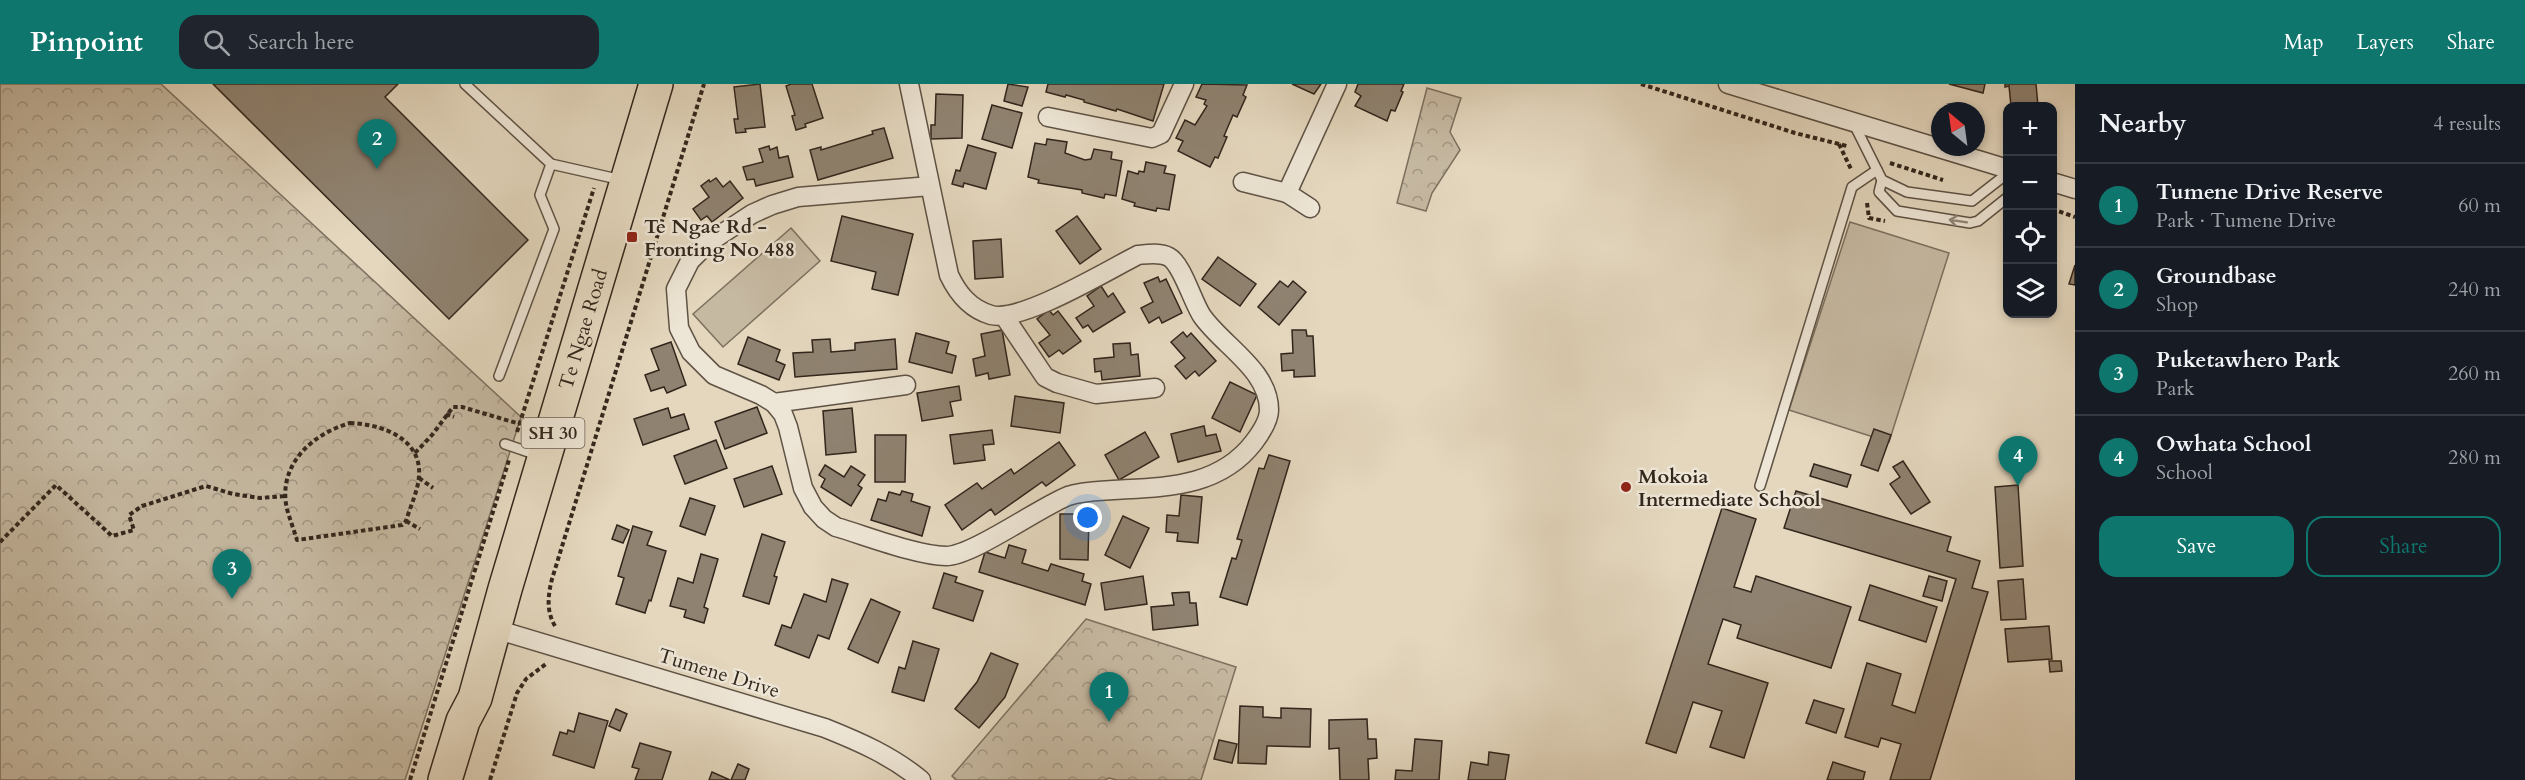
<!DOCTYPE html>
<html lang="en">
<head>
<meta charset="utf-8">
<style>
	body { margin:0; font-family:Cardo,serif; background:#20242c; color:#f1f3f6 }
	.controls { position:absolute; right:18px; top:18px; display:grid; overflow:hidden; border-radius:12px; box-shadow:0 3px 9px #0003 }
	.controls button { width:54px; height:54px; display:grid; place-items:center; padding:0; border:0; border-bottom:2px solid #363941; background:#171b24; color:#f1f3f6; font:30px sans-serif }
	.compass { position:absolute; left:1931px; top:18px; width:54px; height:54px; border-radius:50%; background:#171b24; box-shadow:0 3px 9px #0003; rotate:331deg }
	.you { position:absolute; left:1088px; top:434px; width:21px; height:21px; margin:-15px; border:4px solid #fff; border-radius:50%; background:#1a73e8; box-shadow:0 0 0 9px #1a73e833 }
	.badge { display:grid; place-items:center; width:39px; height:39px; border-radius:50%; background:#0f766e; color:#fff; font-size:20px; font-weight:700 }
	.pin { position:absolute; translate:-50% -50px; filter:drop-shadow(0 2px 3px #0008) }
	.pin::after { content:''; position:absolute; top:32px; width:21px; height:18px; background:inherit; clip-path:polygon(0 0,100% 0,50% 100%) }
	.list { margin:0; padding:0; list-style:none }
	h2 { display:flex; justify-content:space-between; align-items:center; height:78px; margin:0; padding:0 24px; font-size:26px }
	h2 small { font-size:20px; font-weight:400; color:#9ea1a6 }
	.list li { display:grid; grid-template-columns:39px 1fr auto; gap:18px; align-items:center; box-sizing:border-box; height:84px; padding:0 24px; border-top:2px solid #363941 }
	.list b { display:block; font-size:22px; white-space:nowrap }
	.list p { margin:0; font-size:20px; white-space:nowrap; color:#9ea1a6 }
	.list em { font-size:20px; font-style:normal; color:#9ea1a6 }
	.actions { display:flex; gap:12px; padding:18px 24px }
	.actions a { flex:1; padding:14px 0; border:2px solid #0f766e; border-radius:18px; text-align:center; font-size:21px; color:#0f766e }
	.actions .main { background:#0f766e; color:#fff }
	.icon { flex:none; width:33px; height:33px; fill:none; stroke:currentColor; stroke-width:2; stroke-linecap:round; stroke-linejoin:round }
	.map { position:relative; flex:none; width:2075px; height:696px; overflow:hidden }
	header { display:flex; align-items:center; gap:36px; box-sizing:border-box; height:84px; padding:0 30px; background:#0f766e; color:#fff }
	header strong { font-size:28px }
	nav { display:flex; gap:33px; margin-inline-start:auto; font-size:21px }
	.search { width:420px; height:54px; background:#20242c; display:flex; align-items:center; gap:15px; box-sizing:border-box; padding:0 21px; border-radius:18px; color:#9ea1a6; font-size:22px }
	main { display:flex }
	aside { flex:1; background:#171b24 }
	.map>svg:first-child { display:block }
	.green { fill:#c6b9a2; stroke:#7c705f; stroke-width:1.5 }
	.park { fill:url(#park-crowns); stroke:#7c705f; stroke-width:1.5 }
	.building { fill:#8f8270; stroke:#32261c; stroke-width:1.5 }
	.lines { fill:none; stroke-linecap:round; stroke-linejoin:round }
	.lane-casing { stroke:#5e5244; stroke-width:12 }
	.street-casing { stroke:#5e5244; stroke-width:21 }
	.highway-casing { stroke:#32261c; stroke-width:36 }
	.path { stroke:#32261c; stroke-width:4; stroke-dasharray:4.5 3; stroke-linecap:butt }
	.lane { stroke:#ede5d5; stroke-width:9 }
	.street { stroke:#ede5d5; stroke-width:18 }
	.highway { stroke:#e4d7be; stroke-width:33 }
	.oneway { stroke:#908678 }
	.poi-dot { fill:#8f2418; stroke:#ede5d5; stroke-width:2 }
	.labels { text-anchor:middle; dominant-baseline:central; stroke-width:5; stroke-linejoin:round; paint-order:stroke }
	.shield { fill:#ede5d5; stroke:#6a5f54; stroke-width:1.5 }
	.shield-label { font-size:18px; font-weight:bold; fill:#32261c }
	.poi-label { font-size:20px; font-weight:bold; fill:#32261c; stroke:#ede5d5; text-anchor:start }
	.street-label { font-size:20px; fill:#32261c; stroke:#ede5d5 }
</style>
</head>
<body>
<header>
<strong>Pinpoint</strong>
<div class="search"><svg class="icon" aria-label="search" viewBox="0 0 24 24"><circle cx="10" cy="10" r="6"/><path d="M15 15l6 6"/></svg>Search here</div>
<nav><a>Map</a><a>Layers</a><a>Share</a></nav>
</header>
<main>
<div class="map">
<svg width="2075" height="696" viewBox="0 0 2075 696">
	<defs>
		<pattern id="park-crowns" width="20" height="18" patternUnits="userSpaceOnUse" patternTransform="scale(1.5)"><rect width="20" height="18" fill="#c6b9a2"/><path d="M2 6a3 3 0 1 1 6 0M12 15a3 3 0 1 1 6 0" fill="none" stroke="#a19683"/></pattern>
	</defs>
	<rect width="100%" height="100%" fill="#e4d7be"/>
	<filter id="stains"><feTurbulence type="fractalNoise" baseFrequency=".00333" numOctaves="4"/><feColorMatrix values="0 0 0 0 .2 0 0 0 0 .09 0 0 0 0 .02 0 0 0 .5 -.17"/></filter>
	<radialGradient id="worn" r=".72"><stop offset=".6" stop-color="#630" stop-opacity="0"/><stop offset="1" stop-color="#630" stop-opacity=".3"/></radialGradient>
	<g class="green">
		<path d="M1850 138 1949 169 1889 358 1789 326Z"/>
		<path d="M791 144 820 177 723 263 693 230Z"/>
	</g>
	<g class="park">
		<path d="M0 0H161L521 333 405 696H0Z"/>
		<path d="M1427 4 1461 14 1450 48 1460 66 1432 109 1426 127 1397 119Z"/>
		<path d="M1086 535 1236 583 1201 696H1117L1109 694 1105 696H956L952 692Z"/>
	</g>
	<g class="building">
		<path d="M213 0H398L385 13 528 156 449 235Z"/>
		<path d="M760 0 765 43 745 45 746 48 736 49 734 35H738L734 3Z"/>
		<path d="M791 0H812L823 34 805 40 806 43 796 46 792 32 795 31 786 2Z"/>
		<path d="M1008 0 1028 3 1022 22 1004 17Z"/>
		<path d="M1048 0H1164L1153 37 1117 25 1116 27 1084 18V16L1066 11 1065 13 1046 8Z"/>
		<path d="M1202 0 1247 1 1243 11 1246 13 1237 33 1233 31 1224 52 1227 53 1218 74 1215 73 1210 83 1178 67 1183 57 1176 54 1185 36 1195 41 1207 22 1204 20 1206 16 1196 13Z"/>
		<path d="M1292 0H1321L1314 10Z"/>
		<path d="M1358 0H1404L1401 7 1403 8 1395 27 1391 26 1387 37 1355 22 1361 12 1355 8Z"/>
		<path d="M1949 0H1985L1983 9Z"/>
		<path d="M2005 0H2036L2038 22H2011L2009 2 2005 3Z"/>
		<path d="M936 10 963 11 962 54 931 55V41H935Z"/>
		<path d="M992 21 1022 29 1012 64 982 55Z"/>
		<path d="M884 44 893 74 818 96 810 66 821 63V66L873 50 872 47Z"/>
		<path d="M1047 55 1067 58 1065 69 1085 76 1091 75 1094 65 1112 68 1111 75 1122 77 1116 112 1105 110 1104 114 1082 109V106L1038 99 1039 96 1028 93 1035 59 1046 61Z"/>
		<path d="M968 61 996 69 986 105 964 99 963 103 952 100 956 86 960 87Z"/>
		<path d="M769 62 770 66 777 63 779 74 788 72 793 93 756 102 754 95 747 96 743 83 763 78 759 65Z"/>
		<path d="M1146 78 1166 82 1164 89 1175 91 1169 126 1157 124 1156 127 1134 122 1135 119 1122 115 1128 87 1138 90 1139 87 1144 88Z"/>
		<path d="M716 94 723 103 730 97 743 114 712 138 707 132 701 136 693 125 709 113 701 102 709 96 710 98Z"/>
		<path d="M842 132 913 150 898 211 872 205 876 188 831 177Z"/>
		<path d="M1077 132 1101 165 1080 180 1056 147Z"/>
		<path d="M1001 155 1003 193 975 195 973 157Z"/>
		<path d="M1218 173 1256 200 1240 222 1202 195Z"/>
		<path d="M2075 181V201L2069 200Z"/>
		<path d="M1158 193 1160 198 1166 195 1182 229 1162 239 1159 233 1149 239 1141 224 1153 218 1144 199Z"/>
		<path d="M1280 197 1288 203 1293 197 1306 208 1279 241 1258 223Z"/>
		<path d="M1101 202 1108 213 1113 209 1125 228 1093 248 1088 241 1083 244 1076 234 1094 222 1087 212Z"/>
		<path d="M1049 226 1053 231 1058 227 1081 257 1063 270 1059 266 1049 273 1039 259 1050 251 1037 235Z"/>
		<path d="M1002 246 1010 291 989 295 988 289 976 292 973 275 985 272 981 250Z"/>
		<path d="M1292 246H1306L1307 252H1313L1315 292 1294 293V286L1282 287 1281 270 1293 269Z"/>
		<path d="M1183 248 1187 253 1191 249 1216 277 1199 292 1195 287 1186 295 1175 282 1185 274 1171 258Z"/>
		<path d="M916 249 949 258 946 269 956 272 952 289 909 278Z"/>
		<path d="M748 253 780 266 776 277 785 281 779 296 738 280Z"/>
		<path d="M830 255 831 268 855 266V259L895 255 897 285 795 293 793 269 813 268 812 256Z"/>
		<path d="M671 258 686 301 667 309 664 303 651 307 645 291 659 286 651 265Z"/>
		<path d="M1130 259 1131 271 1138 270 1140 292 1102 296 1101 287 1095 288 1094 275 1114 273 1113 260Z"/>
		<path d="M1230 298 1257 311 1240 348 1212 334Z"/>
		<path d="M959 302 961 316 950 318 953 332 922 337 917 309Z"/>
		<path d="M1015 312 1064 319 1060 349 1011 342Z"/>
		<path d="M757 323 767 349 725 365 715 338Z"/>
		<path d="M668 324 671 334 684 330 689 345 643 361 634 335Z"/>
		<path d="M852 324 856 368 826 371 823 327Z"/>
		<path d="M1204 342 1206 352 1216 350 1221 367 1178 378 1171 350Z"/>
		<path d="M1874 345 1891 351 1878 387 1861 381Z"/>
		<path d="M992 346 994 360 983 361 985 376 954 380 950 351Z"/>
		<path d="M1145 348 1159 373 1119 396 1105 371Z"/>
		<path d="M875 351H906L905 398H875Z"/>
		<path d="M716 356 727 384 685 400 674 372Z"/>
		<path d="M1059 358 1075 381 1046 402 1042 398 995 431 991 425 962 446 945 421 977 399 982 405 1011 385 1014 390Z"/>
		<path d="M1269 371 1290 377 1247 521 1220 513 1232 474 1236 475 1242 456 1237 455 1259 384 1264 385Z"/>
		<path d="M1903 377 1930 418 1911 430 1890 400 1900 393 1893 383Z"/>
		<path d="M1814 380 1851 391 1847 403 1810 392Z"/>
		<path d="M825 381 844 393 851 382 865 391 858 401 862 404 851 422 821 403 825 395 819 391Z"/>
		<path d="M772 382 782 410 744 423 734 395Z"/>
		<path d="M2018 401 2023 482 2000 484 1995 403Z"/>
		<path d="M902 407 913 410 911 417 930 423 922 452 871 436 878 415 886 417 889 408 900 411Z"/>
		<path d="M1796 407 1951 453 1947 467 1980 477 1972 504 1988 508 1930 696H1890L1901 660 1881 654 1878 663 1845 653 1867 579 1901 590 1892 621 1915 629 1956 495 1784 444Z"/>
		<path d="M1181 411 1202 413 1198 459 1177 457 1178 449 1166 448 1167 431 1179 432Z"/>
		<path d="M690 414 715 422 705 451 680 442Z"/>
		<path d="M1722 424 1756 435 1734 503 1751 508 1756 492 1851 523 1831 584 1737 554 1741 541 1723 535 1708 580 1768 599 1744 674 1710 663 1722 627 1693 618 1676 669 1646 659Z"/>
		<path d="M1060 430H1089L1088 476 1060 475Z"/>
		<path d="M1123 432 1149 444 1130 484 1105 471Z"/>
		<path d="M617 441 629 446 623 459 612 455Z"/>
		<path d="M633 442 652 448 647 461 666 467 651 517 649 516 645 529 616 520 624 494 618 492Z"/>
		<path d="M762 450 785 458 774 492 777 493 769 520 743 512Z"/>
		<path d="M1009 461 1026 466 1022 479 1048 487 1051 480 1084 490 1082 497 1091 500 1085 521 979 488 985 468 1005 474Z"/>
		<path d="M701 470 718 475 704 523 708 525 704 539 684 533 686 526 670 522 678 494 693 499Z"/>
		<path d="M944 489 957 493 955 498 983 507 973 537 933 524Z"/>
		<path d="M1143 492 1147 520 1105 526 1101 499Z"/>
		<path d="M1929 492 1947 497 1942 517 1923 512Z"/>
		<path d="M832 495 848 500 829 555 818 551 809 574 775 561 782 541 791 544 804 510 826 518Z"/>
		<path d="M2023 495 2026 535 2001 536 1998 497Z"/>
		<path d="M1870 501 1937 523 1926 558 1859 536Z"/>
		<path d="M1189 508 1190 519H1196L1198 541 1153 546 1151 523 1174 521 1172 509Z"/>
		<path d="M871 515 900 528 878 579 848 565Z"/>
		<path d="M2049 542 2052 575 2008 578 2005 545Z"/>
		<path d="M913 557 939 565 924 617 892 608 899 583 905 585Z"/>
		<path d="M991 569 1018 580 1005 613 979 644 955 625 977 598Z"/>
		<path d="M2049 577H2061L2062 587 2050 588Z"/>
		<path d="M1814 616 1844 625 1836 649 1806 639Z"/>
		<path d="M1240 622 1263 623V633L1281 634V624L1311 625 1310 663 1267 662 1266 680 1238 679Z"/>
		<path d="M616 625 627 630 620 647 609 642Z"/>
		<path d="M579 629 608 637 594 684 553 671 560 648 567 650 568 646 574 648Z"/>
		<path d="M1367 635 1368 655H1376L1377 674 1368 675 1369 696H1340L1339 664 1329 665V636Z"/>
		<path d="M1415 655 1442 657 1439 696H1395L1396 686 1412 687Z"/>
		<path d="M1219 656 1237 660 1232 679 1214 675Z"/>
		<path d="M640 659 671 668 662 696H635L639 685 632 683Z"/>
		<path d="M1489 668 1509 671 1505 696H1468L1471 678 1488 681Z"/>
		<path d="M1833 678 1865 688 1863 696H1827Z"/>
		<path d="M738 680 749 685 745 696H731Z"/>
		<path d="M712 688 730 696H709Z"/>
	</g>
	<g class="lines">
		<g class="lane-casing">
			<g id="lane">
				<path d="M465 0 551 80 622 96"/>
				<path d="M1854 40 1882 96 1907 108 1972 117 2008 89"/>
				<path d="M1882 96 1879 108 1897 127 1970 139 1978 137 2008 113"/>
				<path d="M499 292 554 145 540 111 551 80"/>
				<path d="M505 360 540 372"/>
				<path d="M1760 402 1852 103 1877 86"/>
			</g>
		</g>
		<g class="street-casing">
			<g id="street">
				<path d="M909 0 949 191C958 210 970 225 991 231 1021 239 1108 186 1138 171 1148 170 1160 168 1169 173 1182 180 1193 219 1202 232 1223 262 1269 286 1269 326 1269 337 1260 350 1254 358 1219 404 1164 403 1113 406 1098 407 1082 407 1068 412 1038 424 972 472 946 472 918 472 864 451 836 443L824 435 813 423 803 404 788 343 783 330 774 319 761 311 714 291 691 268 679 244 676 205 690 177 708 159 752 130 772 121 798 113 930 102"/>
				<path d="M1728 0 2008 85"/>
				<path d="M1048 33 1152 54 1161 50 1184 0"/>
				<path d="M1243 98 1287 109 1310 124"/>
				<path d="M2052 98 2075 105"/>
				<path d="M1287 109 1337 0"/>
				<path d="M1004 232 1045 293 1057 299 1096 310 1155 304"/>
				<path d="M774 319 906 301"/>
				<path d="M495 545 825 644C860 658 892 672 921 696"/>
			</g>
		</g>
		<g class="highway-casing">
			<g id="highway">
				<path id="s1" d="M445 696 463 637 475 614 505 505 656 0"/>
			</g>
		</g>
		<g class="path">
			<path d="M1641 0 1795 49 1847 62"/>
			<path d="M1839 60 1851 85"/>
			<path d="M1890 79 1943 96"/>
			<path d="M1867 119 1869 134 1885 137"/>
			<path d="M2052 125 2075 133"/>
			<path d="M446 330 454 333"/>
			<path d="M350 339C381 340 422 354 419 392 418 407 410 423 406 437L402 441 297 456C294 446 290 436 287 425 277 381 312 350 350 339Z"/>
			<path d="M517 348 594 104"/>
			<path d="M415 369 432 351 453 323H462L520 340"/>
			<path d="M419 394 433 404"/>
			<path d="M406 437 420 445"/>
			<path d="M0 458 56 401 112 452 134 446 129 431 142 422 206 402 233 410 260 414 286 412"/>
			<path d="M555 542C546 527 548 511 552 495L704 0"/>
			<path d="M410 696 509 376"/>
			<path d="M490 696 517 609 526 595 546 580"/>
		</g>
		<use href="#lane" class="lane"/>
		<use href="#street" class="street"/>
		<use href="#highway" class="highway"/>
	</g>
	<defs><path id="oneway-shaft" d="M-6 0H5M1.5-3L5.5 0L1.5 3" fill="none" stroke-width="1.6" stroke-linecap="round" stroke-linejoin="round" transform="scale(1.5)"/></defs>
	<use class="oneway" href="#oneway-shaft" transform="translate(1958 137) rotate(-171)"/>
	<g class="poi-dot">
		<rect x="626" y="147" width="12" height="12" rx="3"/>
		<circle cx="1626" cy="403" r="6"/>
	</g>
	<g class="labels">
		<rect class="shield" x="521.5" y="334" width="63" height="30" rx="4.5"/>
		<g class="shield-label">
			<text x="553" y="349">SH 30</text>
		</g>
		<g class="poi-label">
			<text x="644" y="142">Te Ngae Rd -<tspan x="644" dy="23">Fronting No 488</tspan></text>
			<text x="1638" y="392">Mokoia<tspan x="1638" dy="23">Intermediate School</tspan></text>
		</g>
		<g class="street-label">
			<text stroke="none"><textPath href="#s1" startOffset="472">Te Ngae Road</textPath></text>
			<text transform="translate(719 589) rotate(17)">Tumene Drive</text>
		</g>
	</g>
	<rect width="100%" height="100%" filter="url(#stains)"/>
	<rect width="100%" height="100%" fill="url(#worn)"/>
</svg>
<div class="controls">
<button>+</button>
<button>−</button>
<button><svg class="icon" aria-label="locate" viewBox="0 0 24 24"><circle cx="12" cy="12" r="6"/><path d="M12 2v4M12 18v4M2 12h4M18 12h4"/></svg></button>
<button><svg class="icon" aria-label="layers" viewBox="0 0 24 24"><path d="M12 4l9 5-9 5-9-5zM3 14l9 5 9-5"/></svg></button>
</div>
<svg class="compass" viewBox="-18 -18 36 36"><path d="M0-13l5 13h-10z" fill="#e53935"/><path d="M0 13l5-13h-10z" fill="#9ea1a6"/></svg>
<div class="you"></div>
<div class="pin badge" style="left:1109px;top:638px">1</div>
<div class="pin badge" style="left:377px;top:85px">2</div>
<div class="pin badge" style="left:232px;top:515px">3</div>
<div class="pin badge" style="left:2018px;top:402px">4</div>
</div>
<aside>
<h2>Nearby<small>4 results</small></h2>
<ul class="list">
<li><span class="badge">1</span><div><b>Tumene Drive Reserve</b><p>Park · Tumene Drive</p></div><em>60 m</em></li>
<li><span class="badge">2</span><div><b>Groundbase</b><p>Shop</p></div><em>240 m</em></li>
<li><span class="badge">3</span><div><b>Puketawhero Park</b><p>Park</p></div><em>260 m</em></li>
<li><span class="badge">4</span><div><b>Owhata School</b><p>School</p></div><em>280 m</em></li>
</ul>
<div class="actions"><a class="main">Save</a><a>Share</a></div>
</aside>
</main>
</body>
</html>
